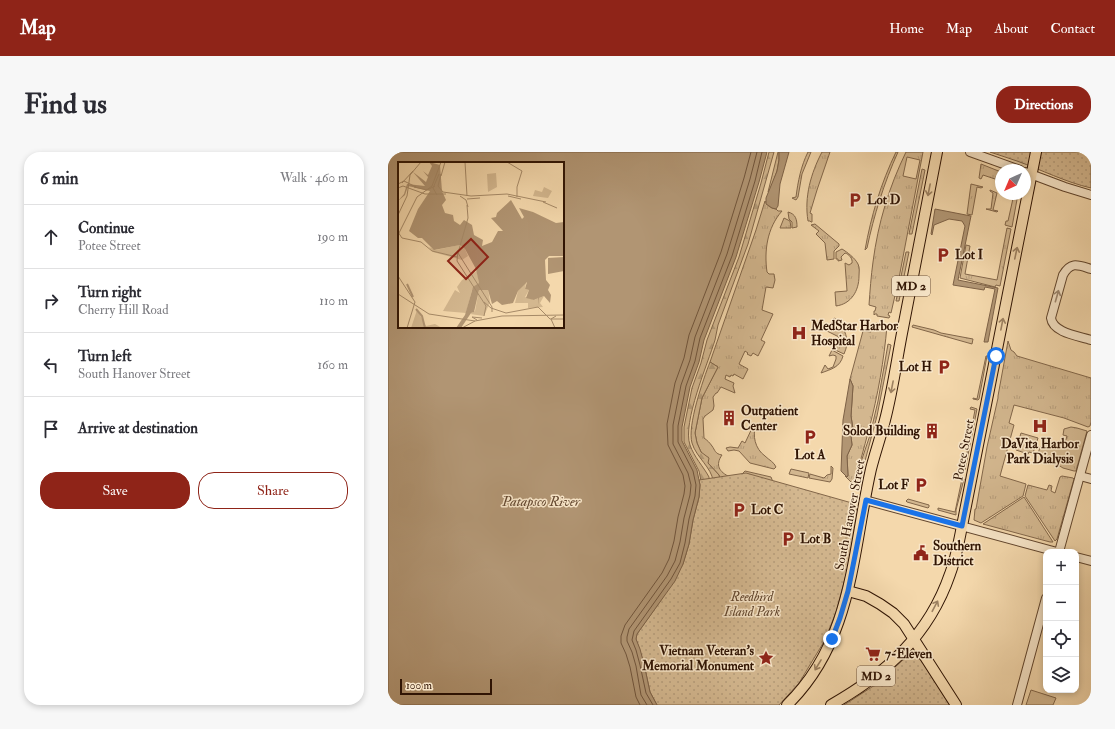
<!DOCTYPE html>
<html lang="en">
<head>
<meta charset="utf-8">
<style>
	body { margin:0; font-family:"IM FELL Double Pica",serif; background:#f7f7f7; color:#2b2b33 }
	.controls { position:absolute; right:12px; bottom:12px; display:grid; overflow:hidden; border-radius:8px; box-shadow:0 2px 6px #0003 }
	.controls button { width:36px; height:36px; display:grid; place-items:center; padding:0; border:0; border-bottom:1px solid #e1e1e2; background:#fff; color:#2b2b33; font:20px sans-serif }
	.compass { position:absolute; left:607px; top:12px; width:36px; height:36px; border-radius:50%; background:#fff; box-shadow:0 2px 6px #0003; rotate:224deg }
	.scale { position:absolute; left:12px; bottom:10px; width:92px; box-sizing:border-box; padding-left:4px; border:2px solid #301403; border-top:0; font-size:11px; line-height:14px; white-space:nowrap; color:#301403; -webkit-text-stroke:3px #f8e6c9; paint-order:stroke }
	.stop { position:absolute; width:12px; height:12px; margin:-9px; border:3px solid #1a73e8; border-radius:50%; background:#fff }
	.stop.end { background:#1a73e8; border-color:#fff; box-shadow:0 1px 4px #0008 }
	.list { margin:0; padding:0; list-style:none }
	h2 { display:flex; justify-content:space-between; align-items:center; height:52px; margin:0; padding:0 16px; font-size:17px }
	h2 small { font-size:13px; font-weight:400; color:#7c7c81 }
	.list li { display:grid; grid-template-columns:26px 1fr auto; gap:12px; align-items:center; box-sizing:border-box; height:64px; padding:0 16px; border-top:1px solid #e1e1e2 }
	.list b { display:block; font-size:15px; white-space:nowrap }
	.list p { margin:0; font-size:13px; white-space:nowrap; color:#7c7c81 }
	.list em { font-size:13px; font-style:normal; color:#7c7c81 }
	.actions { display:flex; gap:8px; padding:12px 16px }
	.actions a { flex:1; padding:9px 0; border:1px solid #8f2418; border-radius:16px; text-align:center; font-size:14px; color:#8f2418 }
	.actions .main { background:#8f2418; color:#fff }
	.icon { flex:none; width:22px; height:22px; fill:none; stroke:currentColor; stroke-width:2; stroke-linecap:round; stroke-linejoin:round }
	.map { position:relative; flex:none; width:703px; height:553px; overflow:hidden; border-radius:16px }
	header { display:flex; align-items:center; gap:24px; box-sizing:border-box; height:56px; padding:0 20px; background:#8f2418; color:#fff }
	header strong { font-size:19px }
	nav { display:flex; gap:22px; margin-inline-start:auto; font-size:14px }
	.intro { display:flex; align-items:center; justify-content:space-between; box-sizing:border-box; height:96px; padding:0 24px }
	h1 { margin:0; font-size:28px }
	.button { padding:10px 18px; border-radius:16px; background:#8f2418; color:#fff; font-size:14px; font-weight:700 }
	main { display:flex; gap:24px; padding:0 24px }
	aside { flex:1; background:#fff; border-radius:16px; box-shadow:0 2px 6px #0003 }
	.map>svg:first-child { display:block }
	.grass { fill:url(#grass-tufts); stroke:#826649; fill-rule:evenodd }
	.forest { fill:url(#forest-firs); stroke:#826649 }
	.park { fill:url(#park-dots); stroke:#826649 }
	.pitch { fill:#d3b78f; stroke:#826649 }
	.water { fill:#b19573; stroke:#7d6146; fill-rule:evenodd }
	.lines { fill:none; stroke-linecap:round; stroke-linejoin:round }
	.shore { stroke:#70543b; stroke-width:1 }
	.minor-casing { stroke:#61452d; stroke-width:10 }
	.major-casing { stroke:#301403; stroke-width:12 }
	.minor { stroke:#f8e6c9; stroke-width:8 }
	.major { stroke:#f4d8ac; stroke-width:10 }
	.oneway { stroke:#9c8060 }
	.oneway2 { stroke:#9e8870 }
	.route { stroke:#1a73e8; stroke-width:5 }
	.labels { text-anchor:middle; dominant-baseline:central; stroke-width:3; stroke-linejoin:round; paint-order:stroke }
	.shield { fill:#f8e6c9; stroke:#6c533e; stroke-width:1 }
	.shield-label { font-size:12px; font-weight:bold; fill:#301403 }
	.poi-label { font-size:13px; font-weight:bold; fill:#301403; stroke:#f8e6c9; text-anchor:start }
	.street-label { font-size:13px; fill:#301403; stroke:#f8e6c9 }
	.park-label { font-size:13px; font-style:italic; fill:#61452d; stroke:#f8e6c9 }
	.water-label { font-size:14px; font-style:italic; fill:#644830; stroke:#f8e6c9 }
	.inset-river { fill:none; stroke:#b19573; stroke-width:2 }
	.inset-road { fill:none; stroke:#a68a68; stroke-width:1 }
	.view { fill:#8f2418; fill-opacity:0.15; stroke:#8f2418; stroke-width:2 }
	.inset-edge { fill:none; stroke:#301403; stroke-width:2 }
</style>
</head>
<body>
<header>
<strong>Map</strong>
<nav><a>Home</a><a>Map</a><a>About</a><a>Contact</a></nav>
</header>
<div class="intro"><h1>Find us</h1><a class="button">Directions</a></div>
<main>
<aside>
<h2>6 min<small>Walk · 460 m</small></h2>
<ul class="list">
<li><svg class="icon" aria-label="ahead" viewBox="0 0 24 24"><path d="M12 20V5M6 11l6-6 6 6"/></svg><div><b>Continue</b><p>Potee Street</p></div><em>190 m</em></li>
<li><svg class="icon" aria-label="right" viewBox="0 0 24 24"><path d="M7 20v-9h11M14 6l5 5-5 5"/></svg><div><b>Turn right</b><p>Cherry Hill Road</p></div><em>110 m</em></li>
<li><svg class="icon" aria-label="left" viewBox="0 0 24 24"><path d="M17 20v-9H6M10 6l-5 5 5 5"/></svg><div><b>Turn left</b><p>South Hanover Street</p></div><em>160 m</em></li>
<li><svg class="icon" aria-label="arrive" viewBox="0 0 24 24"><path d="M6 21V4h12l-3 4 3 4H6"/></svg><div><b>Arrive at destination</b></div></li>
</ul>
<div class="actions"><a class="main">Save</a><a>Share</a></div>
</aside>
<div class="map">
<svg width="703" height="553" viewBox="0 0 703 553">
	<defs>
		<pattern id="grass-tufts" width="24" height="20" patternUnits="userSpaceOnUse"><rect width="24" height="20" fill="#d3b78f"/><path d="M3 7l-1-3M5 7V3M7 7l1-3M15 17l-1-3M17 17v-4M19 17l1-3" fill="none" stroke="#b59c7a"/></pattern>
		<pattern id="forest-firs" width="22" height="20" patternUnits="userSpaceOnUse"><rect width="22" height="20" fill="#d3b78f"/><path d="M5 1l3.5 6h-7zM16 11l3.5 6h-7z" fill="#b59c7a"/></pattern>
		<pattern id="park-dots" width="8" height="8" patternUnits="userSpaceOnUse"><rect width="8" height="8" fill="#d3b78f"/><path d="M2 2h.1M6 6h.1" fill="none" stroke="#b59c7a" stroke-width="1.8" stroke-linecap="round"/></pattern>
	</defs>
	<rect width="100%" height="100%" fill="#f4d8ac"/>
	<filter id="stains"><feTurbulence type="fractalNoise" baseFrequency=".005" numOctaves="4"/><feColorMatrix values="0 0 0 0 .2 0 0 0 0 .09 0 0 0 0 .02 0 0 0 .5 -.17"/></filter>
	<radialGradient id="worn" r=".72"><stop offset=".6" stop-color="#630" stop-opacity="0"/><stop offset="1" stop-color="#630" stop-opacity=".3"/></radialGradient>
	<g class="grass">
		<path d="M390 0H391V8L389 19 382 39 380 40Z"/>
		<path d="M420 0H423L414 22 410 45 408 48 404 46 408 45C410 29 413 14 420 0Z"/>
		<path d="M434 0H442L429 38 422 61 424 62V70H423L422 69H420C416 45 423 21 434 0Z"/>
		<path d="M508 0H510C496 31 486 63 479 96L477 98C483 64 493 31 508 0Z"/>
		<path d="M518 0H535L511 126 503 161 501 160 500 163 502 164 501 166 489 164V162H487L486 163V159H487L488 155 481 153C482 139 483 124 485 110 490 71 501 35 518 0ZM519 5 532 8 528 27 515 24Z"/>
		<path d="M593 12 613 20V29L595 23 593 27 591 26Z"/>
		<path d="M534 17 537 18 524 82H521Z"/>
		<path d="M583 32 595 35 593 36 589 35 584 63 579 62Z"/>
		<path d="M602 38 609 41 605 58 610 59 609 60 598 57H603L605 41 602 39Z"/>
		<path d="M626 42H630L624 75 617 73 618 69H620Z"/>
		<path d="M377 49C380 54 382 56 388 57L390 59H394C379 76 376 99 379 120L381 122H386L387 128 385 136 378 135 374 158 385 162 373 188 377 190 370 204 365 201 363 204 359 202 360 201 357 199 351 212 360 217 355 227 346 222 345 224 343 223 342 225 338 223 337 227 346 231 345 234 347 241 333 235 329 241H328L325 245 326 254 325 258 317 264 315 267 316 286C319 288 322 291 324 294 327 298 327 302 334 303 327 313 331 320 342 325L333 332 331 323 320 311 313 300 309 291 307 281 314 246 330 215 322 210 368 78Z"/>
		<path d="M400 60C408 62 409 68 409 75L404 76V70L401 67Z"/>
		<path d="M396 66 402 69 403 76H392Z"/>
		<path d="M427 72 451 92V94L446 99V107L439 108 437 91 428 82 431 79 423 73Z"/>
		<path d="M619 76 623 77 612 134 608 133 607 135 572 126 578 93 582 94 577 122 609 128Z"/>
		<path d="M454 97C459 100 467 106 470 112 472 116 471 120 471 124 471 139 463 152 448 154L447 140 459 139 457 111 461 113 464 111C465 107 461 102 457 101L453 105 454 108 450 109V107H448V100Z"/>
		<path d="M518 100H521L511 149H508Z"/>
		<path d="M446 166 453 170C458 184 462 188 456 202L445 197 451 185 439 179Z"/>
		<path d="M488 171 499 174C496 208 490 243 481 277 476 297 470 315 467 334L457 324 459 325 460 324 459 304 464 293 463 284 465 277 463 264 465 234 462 227 475 179 483 180 484 175H487Z"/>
		<path d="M525 173 546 178 553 181 585 187 584 192 524 175Z"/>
		<path d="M620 189 623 198 626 200 629 204 703 226V270L702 274 700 275 676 266 626 253 621 271 626 273 612 324 638 332 635 344 593 371 586 368 587 357H588L599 295 610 246V244Z"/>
		<path d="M500 192 503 193 489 264 470 335 469 333 474 307 482 283 490 249Z"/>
		<path d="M444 198 455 204C452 215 444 217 433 221L437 213 440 217 445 215 448 207V204L445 203 441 204Z"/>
		<path d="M598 204H599L591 247 590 248 585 247V246L589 247Z"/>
		<path d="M583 255 589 257 577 318 571 316H576L587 258 582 257Z"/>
		<path d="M366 272 368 273C364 283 367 297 377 304 381 308 386 310 388 315L386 317 362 311 351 299 346 298 340 299 338 296 342 295 350 296 354 289 357 291Z"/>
		<path d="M683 275 689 276 699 279 688 319H686L675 316 664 309 653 306 654 303 650 302 652 295 655 296 657 290 670 294 671 289 677 291 679 284 675 283 676 277Z"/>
		<path d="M633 281 650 286 645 301 641 300 640 302 628 298Z"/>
		<path d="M443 314 445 316 444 327 442 330 421 326 422 322 436 326 439 323 443 322Z"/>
		<path d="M403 317 421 321 420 326 401 322Z"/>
		<path d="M357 319 383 325 385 330 353 323Z"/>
		<path d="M674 324 685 326 686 327 669 387 667 389 637 344 640 333 659 338 661 333 664 334 663 339 667 341 672 325Z"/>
		<path d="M569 325 576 327 568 358V363L550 358V356L567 360 574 327 569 326Z"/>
		<path d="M636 345 665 390H662L595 372Z"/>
		<path d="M520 347 541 353V355L540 356 519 350 518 349Z"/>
	</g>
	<g class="forest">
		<path d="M381 0H386L360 92 330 173C329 178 328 183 327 188 320 211 294 271 302 293 306 305 315 314 321 325V330L306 395 290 427 314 334 311 319 296 290V275L304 236 313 211 319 188 351 105 373 31Z"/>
		<path d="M322 210 330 215 314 246 307 281 309 291 313 300 321 306 320 311 331 323 333 332 325 329C324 316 308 305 304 291 299 274 315 228 322 210Z"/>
	</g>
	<g class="park">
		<path d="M602 0H703V36C677 30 654 18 629 9 620 6 611 3 602 0Z"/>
		<path d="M358 321 464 351 470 359 459 419 448 460 437 488 411 531 391 553H269L262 540 256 512 248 487 249 482 273 448 295 412 301 392 305 368 311 345 312 333 311 328Z"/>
		<path d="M520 505C526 505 529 505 534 509L562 553H456L487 533 515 508Z"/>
	</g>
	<path class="pitch" d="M643 538 668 546 665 553H638Z"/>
	<g class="water">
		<path d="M0 0H379L371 30 348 105 316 188 311 210 302 235 294 275V289L309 318 312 333 311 345 305 368 301 392 295 412 287 429 249 482 248 487 252 497 256 512 262 540 269 553H0ZM11 11H175V175H11Z"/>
		<path d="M391 0H401L392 32 390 54 388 57 384 56 378 52V46L389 19 391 8Z"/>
		<path d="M547 57 583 64 570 128 610 136 600 190H596L607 137 597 135 596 138 565 133 577 74 574 69 561 67 546 73 544 83 543 82Z"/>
		<path d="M462 227 465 234 463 264 465 277 463 284 464 293 459 304 460 323 459 325 453 319 455 268Z"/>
	</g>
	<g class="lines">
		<g class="shore">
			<path d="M252 553 248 545 242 515 238 502 233 491V484L237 473 274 421 281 407 286 389 290 365 296 342 297 334 295 323 280 293 279 272 287 231 296 206 301 183 333 100 356 26 363 0"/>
			<path d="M259 553 253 543 248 514 244 500 239 489V485L241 477 279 424 287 409 292 390 296 366 302 343 303 333 300 321 285 292V273L293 233 302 208 307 185 339 102 362 27 369 0"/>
			<path d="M265 553 258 541 252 513 248 498 244 488 246 479 283 427 292 411 297 391 301 367 307 344 308 333 305 319 290 290V274L298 234 307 209 312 186 344 104 367 29 374 0"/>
		</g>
		<g class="minor-casing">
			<g id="minor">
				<path d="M582 0 632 18"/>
				<path d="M637 20 677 35 703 43"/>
				<path d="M703 117C690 113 683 109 675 123L663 166C665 181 691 184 703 188"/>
				<path d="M692 324 703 327"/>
				<path d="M477 348 669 400"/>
				<path d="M671 400 703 283"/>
				<path d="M688 405 703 409"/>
				<path d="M629 553 658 446"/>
			</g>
		</g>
		<g class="major-casing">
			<g id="major">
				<path d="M460 439 478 444 492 452 505 461 516 472 568 553"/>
				<path d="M399 553C465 489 464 401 483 317 487 301 493 284 497 268 505 237 509 206 515 176 526 117 538 59 549 0"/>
				<path d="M443 553C498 522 541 483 562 422 568 406 571 390 574 374L648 0"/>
			</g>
		</g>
		<use href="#minor" class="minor"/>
		<use href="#major" class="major"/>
	</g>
	<defs><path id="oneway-shaft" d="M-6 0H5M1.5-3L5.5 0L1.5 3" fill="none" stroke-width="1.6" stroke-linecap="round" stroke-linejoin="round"/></defs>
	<g class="oneway">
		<use href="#oneway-shaft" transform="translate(541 38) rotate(101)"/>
		<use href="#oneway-shaft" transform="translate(628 101) rotate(-78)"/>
		<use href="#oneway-shaft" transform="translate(614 172) rotate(-79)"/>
		<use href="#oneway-shaft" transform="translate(504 235) rotate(101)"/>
		<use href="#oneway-shaft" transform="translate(547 454) rotate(-62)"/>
		<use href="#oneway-shaft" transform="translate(430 513) rotate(121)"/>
	</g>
	<use class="oneway2" href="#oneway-shaft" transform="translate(669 144) rotate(-74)"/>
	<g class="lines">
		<path class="route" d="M444 487 452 466 460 439 478 348 574 374 608 204"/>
	</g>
	<defs>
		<g id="parking-bare" transform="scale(1.2)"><path d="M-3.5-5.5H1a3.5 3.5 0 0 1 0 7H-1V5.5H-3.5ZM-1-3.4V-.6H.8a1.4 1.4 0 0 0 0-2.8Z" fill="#8f2418" stroke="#f8e6c9" stroke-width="2.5" paint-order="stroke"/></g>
		<g id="hospital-bare" transform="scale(1.2)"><path d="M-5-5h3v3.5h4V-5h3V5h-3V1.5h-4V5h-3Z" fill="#8f2418" stroke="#f8e6c9" stroke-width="2.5" paint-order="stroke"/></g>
		<g id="building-bare" transform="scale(1.2)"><path d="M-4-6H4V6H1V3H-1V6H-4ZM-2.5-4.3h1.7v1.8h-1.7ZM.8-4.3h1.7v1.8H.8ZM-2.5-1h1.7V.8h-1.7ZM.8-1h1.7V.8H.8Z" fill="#8f2418" stroke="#f8e6c9" stroke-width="2.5" paint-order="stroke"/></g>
		<g id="civic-bare" transform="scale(1.2)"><path d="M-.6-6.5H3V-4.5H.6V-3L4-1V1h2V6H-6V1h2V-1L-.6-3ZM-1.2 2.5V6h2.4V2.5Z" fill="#8f2418" stroke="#f8e6c9" stroke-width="2.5" paint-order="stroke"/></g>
		<g id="supermarket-bare" transform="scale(1.2)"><path d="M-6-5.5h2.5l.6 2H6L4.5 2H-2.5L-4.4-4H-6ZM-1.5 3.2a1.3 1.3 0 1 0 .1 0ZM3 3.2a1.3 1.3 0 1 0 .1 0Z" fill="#8f2418" stroke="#f8e6c9" stroke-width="2.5" paint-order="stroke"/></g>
		<g id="sight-bare" transform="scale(1.2)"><path d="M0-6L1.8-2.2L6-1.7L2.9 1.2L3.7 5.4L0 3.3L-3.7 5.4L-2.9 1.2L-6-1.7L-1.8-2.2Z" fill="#8f2418" stroke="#f8e6c9" stroke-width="2.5" paint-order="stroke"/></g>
	</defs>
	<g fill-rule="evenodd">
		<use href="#parking-bare" x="467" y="48"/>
		<use href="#parking-bare" x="555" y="103"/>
		<use href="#hospital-bare" x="411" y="181"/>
		<use href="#parking-bare" x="556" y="215"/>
		<use href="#building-bare" x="341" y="266"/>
		<use href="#hospital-bare" x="652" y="274"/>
		<use href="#building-bare" x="544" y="279"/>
		<use href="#parking-bare" x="422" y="285"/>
		<use href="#parking-bare" x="533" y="333"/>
		<use href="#parking-bare" x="351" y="358"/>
		<use href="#parking-bare" x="400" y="387"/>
		<use href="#civic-bare" x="533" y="401"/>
		<use href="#supermarket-bare" x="485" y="502"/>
		<use href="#sight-bare" x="378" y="506"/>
	</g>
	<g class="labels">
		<g class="shield">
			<rect x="504" y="124" width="38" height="20" rx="3"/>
			<rect x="469" y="514" width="38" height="20" rx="3"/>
		</g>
		<g class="shield-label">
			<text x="523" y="134">MD 2</text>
			<text x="488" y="524">MD 2</text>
		</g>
		<g class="poi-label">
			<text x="479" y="48">Lot D</text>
			<text x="567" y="103">Lot I</text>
			<text x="423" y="174">MedStar Harbor<tspan x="423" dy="15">Hospital</tspan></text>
			<text x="544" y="215" text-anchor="end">Lot H</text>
			<text x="353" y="259">Outpatient<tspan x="353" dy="15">Center</tspan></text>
			<text x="532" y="279" text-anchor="end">Solod Building</text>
			<text x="652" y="292" text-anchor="middle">DaVita Harbor<tspan x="652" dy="15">Park Dialysis</tspan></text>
			<text x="422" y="303" text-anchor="middle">Lot A</text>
			<text x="521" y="333" text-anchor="end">Lot F</text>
			<text x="363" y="358">Lot C</text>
			<text x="412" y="387">Lot B</text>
			<text x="545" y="394">Southern<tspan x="545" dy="15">District</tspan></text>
			<text x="366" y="499" text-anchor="end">Vietnam Veteran's<tspan x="366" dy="15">Memorial Monument</tspan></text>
			<text x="497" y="502">7-Eleven</text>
		</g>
		<g class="street-label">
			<text transform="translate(576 298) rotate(-79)">Potee Street</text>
			<text transform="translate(462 363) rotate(-79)">South Hanover Street</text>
		</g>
		<g class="park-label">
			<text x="364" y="445">Reedbird<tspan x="364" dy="15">Island Park</tspan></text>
		</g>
		<g class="water-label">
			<text x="153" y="349">Patapsco River</text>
		</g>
	</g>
	<g transform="translate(10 10)">
		<rect width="166" height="166" fill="#f4d8ac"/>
		<path d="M98 11 99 25 90 30 89 12ZM146 25 154 29 150 36 135 34 137 28 144 30ZM61 83 67 87 70 94 64 98 35 90 31 85 38 88ZM79 109 81 121 74 128 68 151 45 149 57 128 62 131 59 125 64 118ZM128 120 127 127 131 128 127 135 137 138 140 134V140L141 136 146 134 142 141 145 145 130 146V141H117L120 129ZM90 127 92 140 86 154 72 152 77 149 81 128ZM19 148 28 164 37 162 44 166H13Z" fill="#d3b78f"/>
		<path d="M31 0 42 3 44 29 48 38 44 43 47 51 55 53 56 59 62 63 66 58 74 63 76 73 85 78 84 84 94 80 100 69H105L93 56 98 55 99 51 113 38 124 57 126 55 121 46 135 50 158 61 166 60V94H151L147 98 148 118 152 123 150 128 153 133 152 141 146 134 141 136 140 143V136L136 138 128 136 131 128 127 127 129 120 120 129 115 141 104 143 99 139 94 142 90 128H81L76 150 73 151 63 166H58L67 153 75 125 81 121 78 107 67 87 62 83 36 88 24 76H20L11 69 20 47 32 29 10 24 7 33 0 39 6 32 9 22 27 24 15 10 28 20 30 15 25 9 30 13 34 4ZM166 95V109L150 112V96Z" fill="#b19573"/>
		<path class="inset-river" d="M9 122 15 135M18 147 24 154 27 166"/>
		<path class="inset-road" d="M67 0 69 34M109 0 124 9 119 25V35M43 12 40 24 45 30 73 34 109 32 148 40M43 14 47 0M4 21 15 9M0 22 6 19 18 25M16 25 29 28 37 24M0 26 5 24 27 32H48M39 33 35 26 41 12M62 34 68 38 70 45M110 34 123 37M69 37 82 36M145 40 159 46M69 43 70 56 60 91 94 145V150M0 53 9 34 12 13 23 0M0 70 4 76 23 80 34 89 59 95M0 73 19 35 34 24 43 0M60 88 59 99 88 144 86 154M0 114 17 140 9 166M0 132 31 152 77 159M86 140 93 146 108 151 140 145 152 157H166M79 158 74 155 84 156M64 166 77 159 104 154 166 153M157 166 153 157 158 154"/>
		<path class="view" d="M73 77 90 95 68 117 50 99Z"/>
		<rect width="166" height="166" class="inset-edge"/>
	</g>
	<rect width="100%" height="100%" filter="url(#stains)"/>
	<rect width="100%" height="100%" fill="url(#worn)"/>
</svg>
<div class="controls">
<button>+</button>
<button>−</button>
<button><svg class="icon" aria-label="locate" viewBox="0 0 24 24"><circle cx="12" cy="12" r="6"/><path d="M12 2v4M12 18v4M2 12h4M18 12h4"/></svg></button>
<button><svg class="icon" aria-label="layers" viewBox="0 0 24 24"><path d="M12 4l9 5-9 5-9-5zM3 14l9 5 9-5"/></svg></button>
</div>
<svg class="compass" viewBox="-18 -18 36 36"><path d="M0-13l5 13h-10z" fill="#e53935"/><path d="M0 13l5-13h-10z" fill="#7c7c81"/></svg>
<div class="scale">100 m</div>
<div class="stop" style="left:608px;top:204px"></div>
<div class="stop end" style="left:444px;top:487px"></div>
</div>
</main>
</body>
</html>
